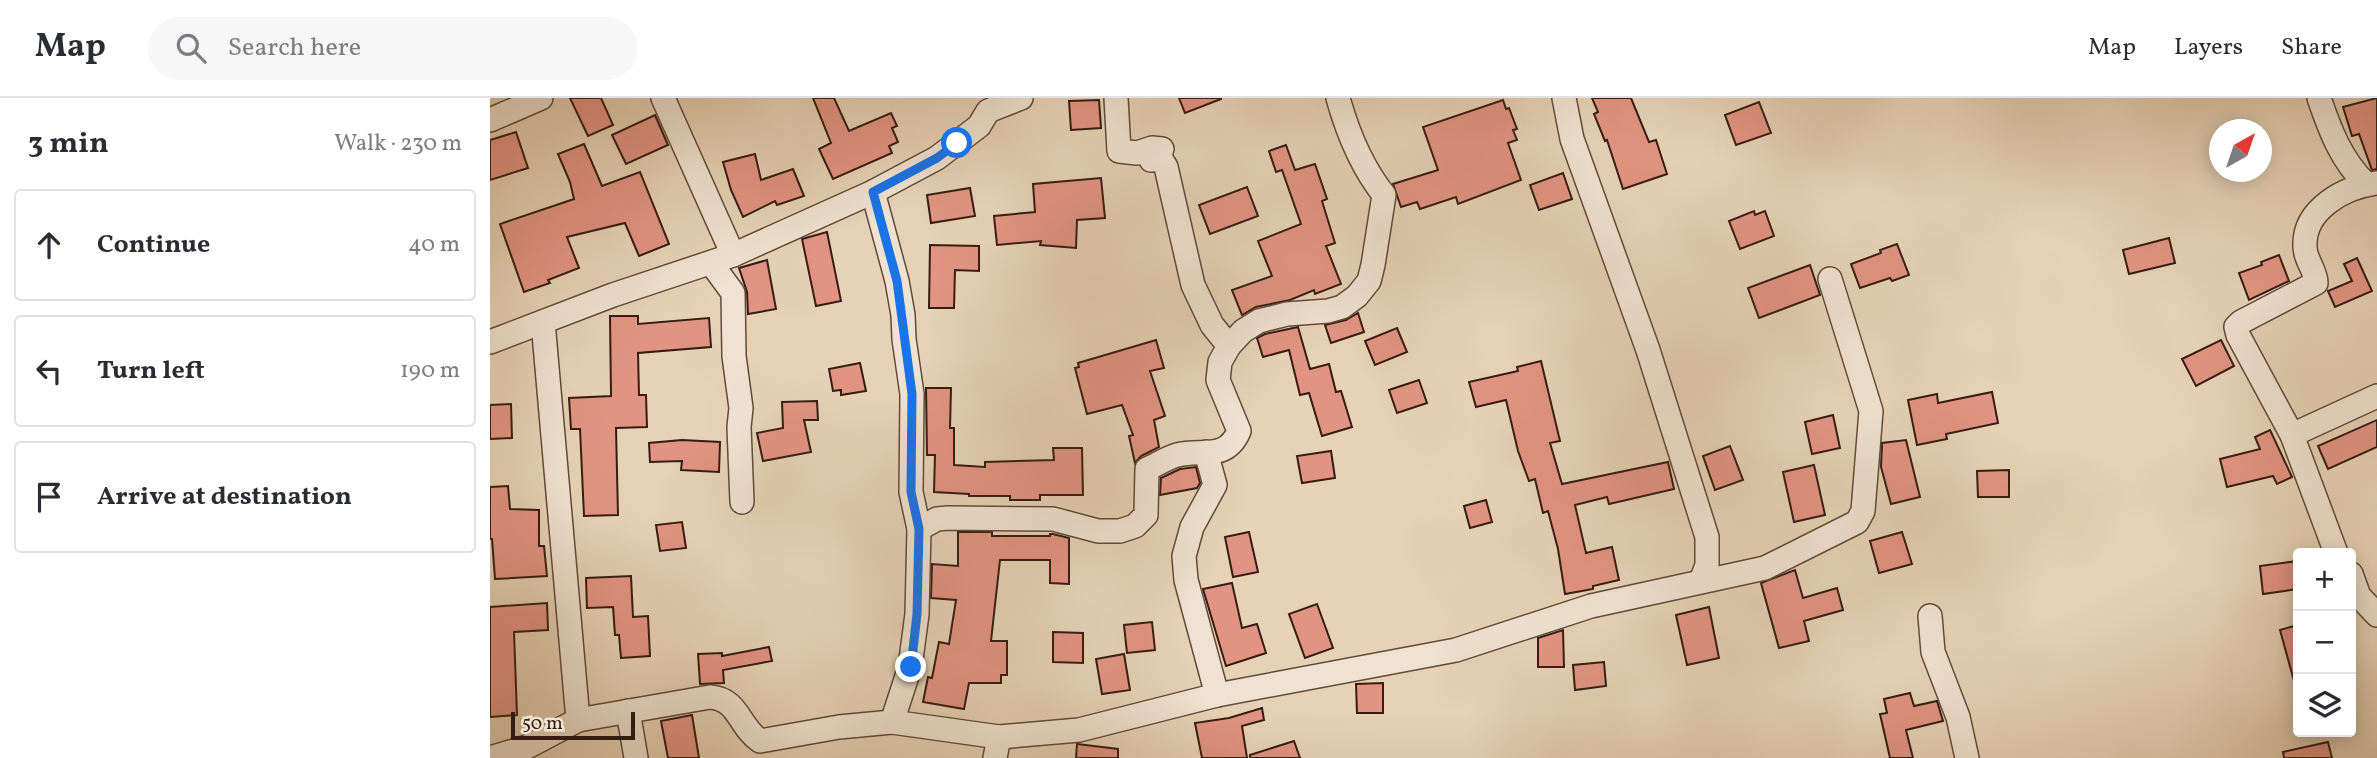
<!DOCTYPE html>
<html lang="en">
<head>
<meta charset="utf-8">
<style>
	body { margin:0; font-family:Vollkorn,serif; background:#f7f7f7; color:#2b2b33 }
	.controls { position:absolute; right:21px; bottom:21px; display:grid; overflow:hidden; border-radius:7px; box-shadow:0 4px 18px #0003 }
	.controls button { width:63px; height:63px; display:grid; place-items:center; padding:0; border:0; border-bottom:2px solid #e1e1e2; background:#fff; color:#2b2b33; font:35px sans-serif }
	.compass { position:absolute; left:1719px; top:21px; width:63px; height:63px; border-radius:50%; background:#fff; box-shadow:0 4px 18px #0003; rotate:40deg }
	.scale { position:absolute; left:21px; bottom:18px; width:124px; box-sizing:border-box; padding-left:7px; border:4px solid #361c12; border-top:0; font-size:19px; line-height:24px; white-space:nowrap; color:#361c12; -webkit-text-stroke:5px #efe2d0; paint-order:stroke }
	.stop { position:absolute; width:21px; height:21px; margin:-16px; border:5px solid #1a73e8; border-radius:50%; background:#fff }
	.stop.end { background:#1a73e8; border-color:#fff; box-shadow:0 2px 7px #0008 }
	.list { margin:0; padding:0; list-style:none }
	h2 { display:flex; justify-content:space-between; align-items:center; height:91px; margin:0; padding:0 28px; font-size:30px }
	h2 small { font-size:23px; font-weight:400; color:#7c7c81 }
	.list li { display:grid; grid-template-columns:46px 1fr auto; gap:21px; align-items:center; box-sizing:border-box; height:112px; margin:0 14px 14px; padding:0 14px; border:2px solid #e1e1e2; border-radius:7px }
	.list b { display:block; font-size:26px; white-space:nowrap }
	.list em { font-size:23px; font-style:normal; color:#7c7c81 }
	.icon { flex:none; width:38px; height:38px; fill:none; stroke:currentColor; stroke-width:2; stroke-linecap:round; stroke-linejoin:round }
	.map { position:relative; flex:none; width:1887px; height:660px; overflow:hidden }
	header { display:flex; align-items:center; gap:42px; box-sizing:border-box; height:98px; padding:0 35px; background:#fff; border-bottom:2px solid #e1e1e2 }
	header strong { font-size:33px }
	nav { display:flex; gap:38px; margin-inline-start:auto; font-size:24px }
	.search { width:490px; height:63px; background:#f7f7f7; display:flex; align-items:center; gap:18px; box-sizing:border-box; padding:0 24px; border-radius:38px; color:#7c7c81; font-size:26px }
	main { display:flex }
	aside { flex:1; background:#fff }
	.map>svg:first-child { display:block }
	.building { fill:#e19483; stroke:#361c12; stroke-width:2 }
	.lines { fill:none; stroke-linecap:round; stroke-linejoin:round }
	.minor-casing { stroke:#624a3b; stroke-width:26 }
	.minor { stroke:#efe2d0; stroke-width:23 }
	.route { stroke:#1a73e8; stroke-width:9 }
</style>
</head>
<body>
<header>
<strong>Map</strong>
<div class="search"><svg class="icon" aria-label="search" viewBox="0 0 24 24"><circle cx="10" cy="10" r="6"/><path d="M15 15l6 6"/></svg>Search here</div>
<nav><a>Map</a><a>Layers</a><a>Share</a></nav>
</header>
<main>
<aside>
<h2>3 min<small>Walk · 230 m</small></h2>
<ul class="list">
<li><svg class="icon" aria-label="ahead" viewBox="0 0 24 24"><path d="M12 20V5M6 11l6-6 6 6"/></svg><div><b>Continue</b></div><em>40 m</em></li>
<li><svg class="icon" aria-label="left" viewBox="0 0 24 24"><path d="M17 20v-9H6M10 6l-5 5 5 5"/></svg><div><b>Turn left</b></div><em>190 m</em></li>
<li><svg class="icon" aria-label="arrive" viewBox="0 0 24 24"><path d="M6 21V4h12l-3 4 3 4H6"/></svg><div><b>Arrive at destination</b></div></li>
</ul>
</aside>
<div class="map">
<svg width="1887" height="660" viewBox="0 0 1887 660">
	<rect width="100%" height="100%" fill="#e6d2b6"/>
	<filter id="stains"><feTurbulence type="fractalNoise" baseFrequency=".00286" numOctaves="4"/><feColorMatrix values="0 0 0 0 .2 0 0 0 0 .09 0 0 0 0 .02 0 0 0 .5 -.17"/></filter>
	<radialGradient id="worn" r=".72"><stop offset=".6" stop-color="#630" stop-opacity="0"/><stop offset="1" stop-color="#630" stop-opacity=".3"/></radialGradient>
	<g class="building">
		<path d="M80 0H111L123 27 98 38Z"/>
		<path d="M323 0H344L359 33 401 15 407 28 402 30 408 44 399 48 402 55 343 81 329 51 341 45Z"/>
		<path d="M689 0H731V1L695 15Z"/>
		<path d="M1102 0H1141L1159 44 1166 42 1177 76 1133 91 1117 42 1115 43 1104 16 1108 14Z"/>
		<path d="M1887 0V71L1882 72 1869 36 1862 38 1853 9Z"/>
		<path d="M609 2 611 30 581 32 579 3Z"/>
		<path d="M1013 2 1016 11 1019 10 1027 31 1023 32 1027 42 1018 45 1031 82 968 106 966 99 930 111 927 104 911 109 903 86 948 72 933 29Z"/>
		<path d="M1269 4 1281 35 1246 47 1235 17Z"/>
		<path d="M165 17 178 47 136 66 122 37Z"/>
		<path d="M26 34 38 70 0 82V42Z"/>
		<path d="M94 46 112 88 150 74 179 146 149 158 135 125 77 139 89 170 58 182 60 185 34 194 10 126 84 101 80 84 68 56Z"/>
		<path d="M796 47 805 72 825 66 837 101 832 103 845 145 836 148 851 186 825 196 824 192 800 202 766 209 752 217 742 192 782 178 768 143 811 126 792 72 786 74 779 53Z"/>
		<path d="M265 56 271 82 303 71 314 98 287 107 285 103 253 119 241 92 233 64Z"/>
		<path d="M1073 75 1082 101 1049 112 1040 87Z"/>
		<path d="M611 80 615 120 587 122 586 150 550 147 551 143 507 147 504 118 545 114 543 86Z"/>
		<path d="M757 89 768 118 720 136 709 107Z"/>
		<path d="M480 90 485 118 441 125 437 97Z"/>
		<path d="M1264 113 1265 117 1275 113 1284 138 1250 151 1239 123Z"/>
		<path d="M337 134 351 203 326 208 312 141Z"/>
		<path d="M1679 140 1685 165 1639 176 1633 152Z"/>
		<path d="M1407 146 1419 177 1402 183 1400 180 1370 190 1361 166 1391 155 1390 152Z"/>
		<path d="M440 147 489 148V173L465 172 464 210H439Z"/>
		<path d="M1789 157 1799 183 1759 202 1749 175 1772 167 1771 164Z"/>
		<path d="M1867 160 1882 193 1845 209 1838 193 1862 183 1854 166Z"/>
		<path d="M277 162 286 211 258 216 257 194 249 170Z"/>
		<path d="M1320 167 1330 197 1269 220 1258 190Z"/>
		<path d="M868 215 874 234 841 245 835 227 856 222Z"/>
		<path d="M120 218H148V226L219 220 221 249 148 255 149 297H156L157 329 126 330 128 417 94 418 90 331H81L79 300 121 298Z"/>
		<path d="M808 229 820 271 839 266 846 294 851 293 862 329 832 338 819 295 810 297 799 252 773 259 767 240 775 236Z"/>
		<path d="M907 230 917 254 885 267 875 243Z"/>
		<path d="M666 242 674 270 660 273 675 318 664 322 669 349 651 358 645 365 639 338 643 337 632 307 597 316 585 270 589 269 588 265Z"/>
		<path d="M1731 242 1744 268 1706 288 1692 261Z"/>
		<path d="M1051 263 1070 343 1060 345 1072 386 1178 364 1184 391 1119 406 1117 399 1085 407 1096 455 1122 449 1129 482 1103 488V491L1075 496 1068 451 1058 413 1053 415 1045 381 1039 383 1028 353 1016 302 986 309 979 284 1028 273 1027 269Z"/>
		<path d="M370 265 376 293 351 297V292L343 293 339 271Z"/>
		<path d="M929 282 937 305 907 315 899 292Z"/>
		<path d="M436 290H461L460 330H464V367L495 369V364L564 362 563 350H592L593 397H550V402H520V398H479V396L444 394 445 357H437Z"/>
		<path d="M1502 294 1508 325 1456 336 1457 341 1427 347 1418 302 1447 296 1448 305Z"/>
		<path d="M327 303 328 322H314L321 354 273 363 267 335 293 330 292 304Z"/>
		<path d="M21 306 22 340 0 341V307Z"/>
		<path d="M1343 317 1350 350 1322 356 1315 324Z"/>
		<path d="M1887 322V349L1838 371 1828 348Z"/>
		<path d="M1780 332 1802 379 1787 386 1783 378 1737 389 1730 361 1770 351 1765 339Z"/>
		<path d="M192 342 230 344 229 374 191 372 192 363 160 364 159 345Z"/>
		<path d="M1416 342 1430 399 1401 406 1391 369 1392 345Z"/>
		<path d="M1240 348 1253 382 1225 392 1213 358Z"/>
		<path d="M841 353 845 380 812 385 807 358Z"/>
		<path d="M1324 367 1335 417 1304 424 1293 374Z"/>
		<path d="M706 369 710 385 707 390 670 397 671 380 690 371Z"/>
		<path d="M1519 372V399H1488L1487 373Z"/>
		<path d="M18 388 20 411 49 412V448H54L57 478 5 481 2 441H0V389Z"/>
		<path d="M996 402 1002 424 980 430 974 408Z"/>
		<path d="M192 424 196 450 170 453 166 427Z"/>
		<path d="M468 434H502V438H560V436H563L579 440V486L560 485V462H510L501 543H517V577H511V585H479L474 611 433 604 438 579 442 580 449 544 459 546 466 502 441 500 442 466 468 468Z"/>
		<path d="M759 434 768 474 743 479 735 439Z"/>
		<path d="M1412 434 1422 466 1389 475 1380 443Z"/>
		<path d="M1808 463V491L1773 496 1770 468Z"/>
		<path d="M1305 472 1313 500 1347 490 1353 512 1314 523 1319 543 1289 550 1271 485Z"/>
		<path d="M141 478 143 519 158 518 160 558 131 560 129 537H125L123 509 97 510 96 480Z"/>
		<path d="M742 485 752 530 767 526 776 555 736 568 713 491Z"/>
		<path d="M57 505 58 532 24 534 27 617 0 619V509Z"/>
		<path d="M827 506 843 550 815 560 799 516Z"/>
		<path d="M1219 509 1229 560 1197 567 1186 517Z"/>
		<path d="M662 524 665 552 637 555 634 527Z"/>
		<path d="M1804 528 1808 544V583H1804L1790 532Z"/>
		<path d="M1073 532 1074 569H1048V540Z"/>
		<path d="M563 534 593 535V565L563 564Z"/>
		<path d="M279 549 282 563 233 572 234 585 210 586 208 556 232 555V558Z"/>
		<path d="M634 556 640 592 612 596 606 561Z"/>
		<path d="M1114 564 1116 588 1085 592 1083 567Z"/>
		<path d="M893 585V615H867L866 586Z"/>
		<path d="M1420 595 1424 608 1447 603 1453 623 1416 632 1423 660H1400L1390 616 1397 615 1394 601Z"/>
		<path d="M772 610 774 622 752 628 757 660H712L705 625 739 620Z"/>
		<path d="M202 617 209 660H178L171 623Z"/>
		<path d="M804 643 810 660H760V657Z"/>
		<path d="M1838 644 1842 660H1794L1793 654Z"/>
		<path d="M587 646 628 651V660H586Z"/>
	</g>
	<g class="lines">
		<g class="minor-casing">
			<g id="minor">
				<path d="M626 0 629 53 647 55 662 50 672 51 661 62 671 61 676 69 703 187 722 227 739 248"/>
				<path d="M1074 0 1082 41 1158 252 1217 439V467L1211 483"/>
				<path d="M1829 0C1840 32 1851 62 1876 86"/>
				<path d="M0 22 51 0"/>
				<path d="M383 94 407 183 413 217 414 241 422 296 421 394 429 431 427 516 420 569 402 624"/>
				<path d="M243 157 383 94 447 60 489 28 498 13 531 0"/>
				<path d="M221 165 243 195 244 258 251 310 249 329 252 404"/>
				<path d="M53 224 88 622"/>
				<path d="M0 244 123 197 243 157 173 0"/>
				<path d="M1802 337 1887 298"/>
				<path d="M716 354 725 387 702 429 694 458 696 482 727 597"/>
				<path d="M429 431 447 421 458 420 563 421 608 433H630L645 428 656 417 657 371C666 367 677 360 687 357 713 351 736 363 749 333L728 282 730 264 739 248 753 233 769 223 797 216 838 213 852 209 867 198 879 183 883 167 894 97C871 68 858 36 848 0"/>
				<path d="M1846 455 1802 337 1748 237 1746 229 1751 224 1826 185C1826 172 1815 162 1815 149 1813 111 1855 89 1887 85"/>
				<path d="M1861 476 1869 498 1887 517"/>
				<path d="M1440 518 1443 554 1468 619 1477 660"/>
				<path d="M138 613 146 660"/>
				<path d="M0 660 37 649 88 622 220 599C249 601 248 628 270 643L349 629 402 624 509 639 589 632 727 597 966 552 1101 508 1275 470 1367 424 1373 413 1381 313 1340 181"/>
				<path d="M505 660 509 639"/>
			</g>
		</g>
		<use href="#minor" class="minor"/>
	</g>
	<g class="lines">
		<path class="route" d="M421 569 427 516 429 431 421 394 422 296 407 183 383 94 447 60 467 45"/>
	</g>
	<rect width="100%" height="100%" filter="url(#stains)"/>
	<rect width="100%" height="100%" fill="url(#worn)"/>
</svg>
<div class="controls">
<button>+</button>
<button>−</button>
<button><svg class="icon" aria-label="layers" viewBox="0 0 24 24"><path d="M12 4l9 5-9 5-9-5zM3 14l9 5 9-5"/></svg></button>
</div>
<svg class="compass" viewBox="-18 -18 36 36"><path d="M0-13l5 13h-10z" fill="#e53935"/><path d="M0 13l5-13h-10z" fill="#7c7c81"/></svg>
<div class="scale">50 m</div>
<div class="stop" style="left:467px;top:45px"></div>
<div class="stop end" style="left:421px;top:569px"></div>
</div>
</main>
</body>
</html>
